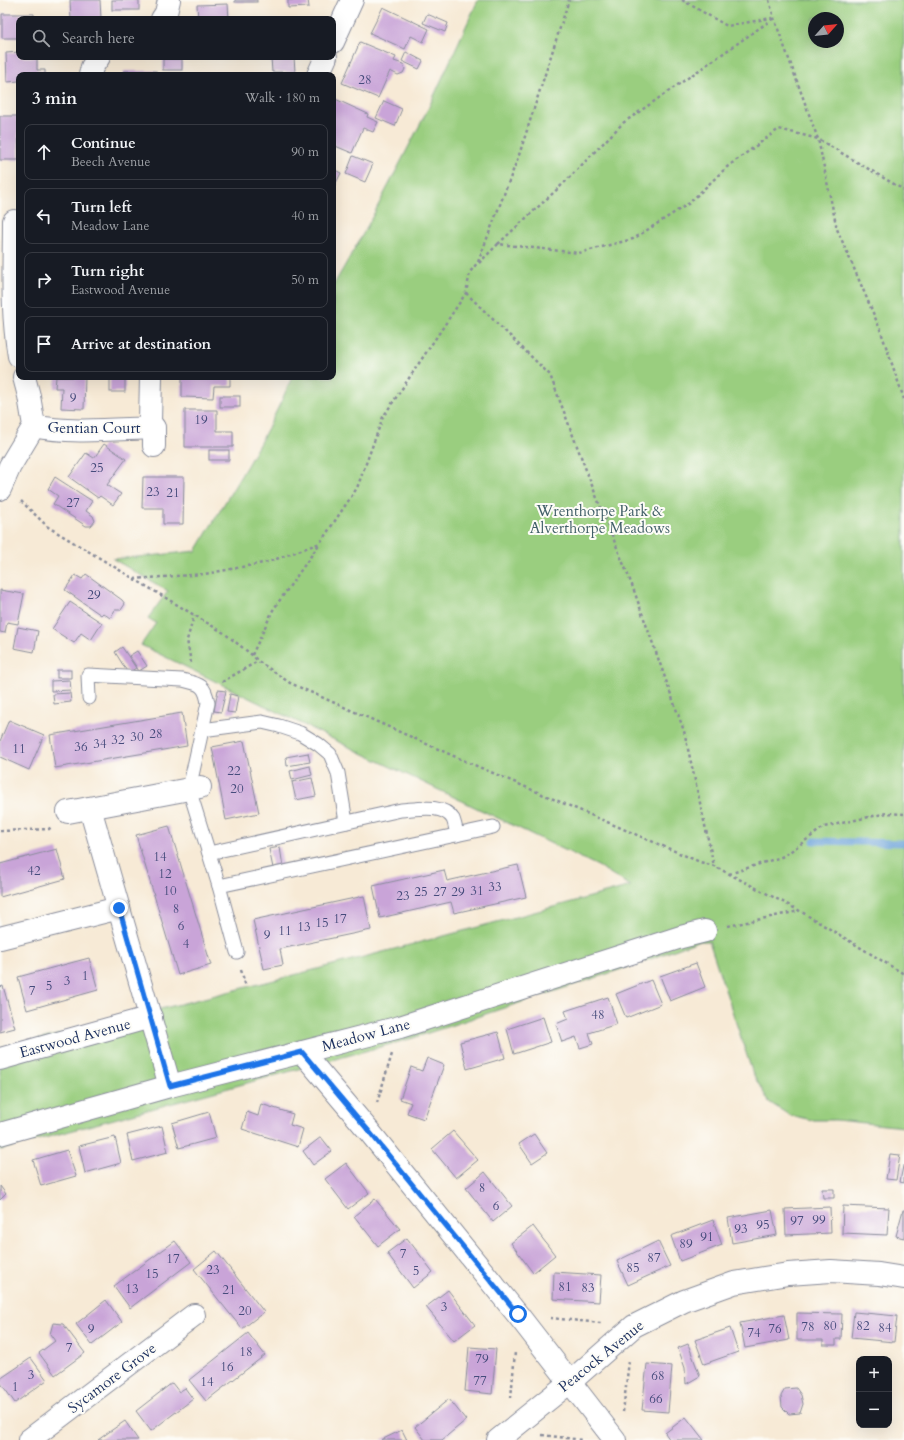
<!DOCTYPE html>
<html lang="en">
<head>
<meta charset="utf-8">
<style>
	body { margin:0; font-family:Cardo,serif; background:#242831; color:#f1f3f6 }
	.controls { position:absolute; right:12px; bottom:12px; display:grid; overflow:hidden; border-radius:8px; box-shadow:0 4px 16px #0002 }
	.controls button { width:36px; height:36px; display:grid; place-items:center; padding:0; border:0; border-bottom:1px solid #363941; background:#171b24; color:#f1f3f6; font:20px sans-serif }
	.compass { position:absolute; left:808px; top:12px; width:36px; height:36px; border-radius:50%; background:#171b24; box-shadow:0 4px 16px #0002; rotate:63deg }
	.stop { position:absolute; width:12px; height:12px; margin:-9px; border:3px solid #1a73e8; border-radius:50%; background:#fff }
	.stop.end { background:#1a73e8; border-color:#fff; box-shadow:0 1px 4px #0008 }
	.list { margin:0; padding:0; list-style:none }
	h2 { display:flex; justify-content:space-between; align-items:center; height:52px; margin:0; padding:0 16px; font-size:17px }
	h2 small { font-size:13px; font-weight:400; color:#9ea1a6 }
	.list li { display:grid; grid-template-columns:26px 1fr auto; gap:12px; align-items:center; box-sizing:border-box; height:56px; margin:0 8px 8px; padding:0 8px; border:1px solid #363941; border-radius:8px }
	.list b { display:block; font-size:15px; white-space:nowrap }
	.list p { margin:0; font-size:13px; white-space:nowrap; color:#9ea1a6 }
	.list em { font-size:13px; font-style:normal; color:#9ea1a6 }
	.icon { flex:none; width:22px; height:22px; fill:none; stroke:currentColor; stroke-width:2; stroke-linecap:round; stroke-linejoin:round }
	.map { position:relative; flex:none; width:904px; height:1440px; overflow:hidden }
	.search { position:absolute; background:#171b24; box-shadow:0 4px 16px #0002; left:16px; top:16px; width:320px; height:44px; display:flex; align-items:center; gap:10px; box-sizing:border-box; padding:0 14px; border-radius:8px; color:#9ea1a6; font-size:15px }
	.panel { position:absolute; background:#171b24; box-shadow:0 4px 16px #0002; left:16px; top:72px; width:320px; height:308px; border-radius:8px }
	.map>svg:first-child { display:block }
	.green { fill:#9ace7f; stroke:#5a7e6e; fill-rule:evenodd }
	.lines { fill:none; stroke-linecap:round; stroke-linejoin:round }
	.stream { stroke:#6ba2d9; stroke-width:7 }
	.building { fill:#c9a4d8 }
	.lane-casing { stroke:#898c9a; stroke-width:15 }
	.street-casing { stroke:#898c9a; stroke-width:24 }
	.path { stroke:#898c9a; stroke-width:2.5; stroke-dasharray:3 3; stroke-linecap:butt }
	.lane { stroke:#fff; stroke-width:13 }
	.street { stroke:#fff; stroke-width:22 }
	.route { stroke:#1a73e8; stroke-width:5 }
	.labels { text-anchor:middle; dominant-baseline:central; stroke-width:4; stroke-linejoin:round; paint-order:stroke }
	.number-label { font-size:13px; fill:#464c7c }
	.street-label { font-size:15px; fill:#1b2f5e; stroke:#fdfcf7 }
	.park-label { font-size:15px; fill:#415f68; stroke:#fdfcf7 }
</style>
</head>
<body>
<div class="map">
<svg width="904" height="1440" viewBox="0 0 904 1440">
	<rect width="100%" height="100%" fill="#fdfcf7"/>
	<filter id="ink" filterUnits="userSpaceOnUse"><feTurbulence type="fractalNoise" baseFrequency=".025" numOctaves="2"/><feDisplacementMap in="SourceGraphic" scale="8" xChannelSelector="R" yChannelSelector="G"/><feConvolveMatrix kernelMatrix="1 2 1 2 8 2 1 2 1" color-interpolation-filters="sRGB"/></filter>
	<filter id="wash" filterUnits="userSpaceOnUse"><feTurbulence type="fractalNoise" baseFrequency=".012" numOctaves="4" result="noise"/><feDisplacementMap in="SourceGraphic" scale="16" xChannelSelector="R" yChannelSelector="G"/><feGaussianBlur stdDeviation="0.9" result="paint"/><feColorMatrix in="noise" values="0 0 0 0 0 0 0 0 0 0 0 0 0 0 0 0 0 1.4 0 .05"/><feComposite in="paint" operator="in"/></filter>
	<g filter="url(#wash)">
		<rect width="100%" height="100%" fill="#f7ead6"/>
		<path class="green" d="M478 0H904V1127L836 1120H812L789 1115 769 1102 753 1074 709 941H698L637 964 413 1038 0 1150V1049C211 997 421 943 631 886L598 866 349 747 141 645 156 623 148 618 168 591 113 559 149 556 196 551C229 494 267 438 292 377H333V286L367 227 428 109ZM814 18H838V42H814Z"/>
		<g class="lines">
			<path class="stream" d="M814 841 904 843"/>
		</g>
		<g id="blocks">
			<g class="building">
				<path d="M70 0H100L101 19H71Z"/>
				<rect x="112" y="0" width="27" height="10"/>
				<rect x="235" y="0" width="22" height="2"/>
				<path d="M288 0H308L309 7 288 8Z"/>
				<path d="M228 4 229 19H198L197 5Z"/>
				<path d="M383 7 429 29 423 42 411 36 405 49 370 33Z"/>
				<path d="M2 14H34V19H19V38H2Z"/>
				<path d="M427 14 448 23 445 32 423 23Z"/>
				<path d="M360 42 396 57 394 61 403 64 405 69 403 73 398 75 390 71 378 98 342 83Z"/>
				<path d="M19 52V57H37V70H45V75H19V81L7 82 6 53Z"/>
				<path d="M406 52 423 61 419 69 402 61Z"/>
				<path d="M271 57H294L295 72H272Z"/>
				<rect x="163" y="59" width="19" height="11"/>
				<rect x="124" y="71" width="32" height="4"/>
				<path d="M333 98 368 114 367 117 378 122 373 132 363 128 352 153 333 145Z"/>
				<path d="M384 101 402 109 395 126 376 118Z"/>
				<path d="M0 116H18L19 160H0Z"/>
				<path d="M353 156 373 164 365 182 346 174Z"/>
				<path d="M333 169 341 173 333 189Z"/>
				<path d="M56 377H85L84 409 61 408 62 388H55Z"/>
				<rect x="110" y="377" width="15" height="15"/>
				<path d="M182 377H230V386H214L213 398 182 397Z"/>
				<rect x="220" y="396" width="20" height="11"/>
				<path d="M185 410H217V431H233V447H185Z"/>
				<path d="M104 444 126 459 107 485 121 494 113 505 100 496 98 498 69 477 86 453 94 458Z"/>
				<rect x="209" y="450" width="20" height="10"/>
				<path d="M55 477 92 501 86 511 93 516 95 521 91 526H86L53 504 58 496 48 489Z"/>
				<path d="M143 477H184L183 524H163V508H142Z"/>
				<path d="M86 574 122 600 125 604 121 610H115L110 618 103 613 101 615 65 590 75 575 82 579Z"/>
				<path d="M0 590 24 594 18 624 7 622 5 633 0 632Z"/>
				<path d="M70 602 102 623 91 640 81 633 74 643 52 629Z"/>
				<path d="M18 627 38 631 34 652 14 648Z"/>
				<path d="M122 647 136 668 128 673 115 652Z"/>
				<path d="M137 651 147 666 139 671 129 656Z"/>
				<rect x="57" y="670" width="14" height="8"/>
				<path d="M70 680 71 690 51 691V681Z"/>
				<path d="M218 690 226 691 221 712 214 711Z"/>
				<path d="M70 693 71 702 54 704 53 694Z"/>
				<path d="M230 694 238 696 235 713 227 712Z"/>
				<path d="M182 713 187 746 55 768 50 735Z"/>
				<path d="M9 720 44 735 29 770 0 757V741Z"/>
				<path d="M244 741 259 813 226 820 212 747Z"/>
				<path d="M308 753 310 762 287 766 286 757Z"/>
				<path d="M310 766 312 775 292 780 290 771Z"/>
				<path d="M312 778 316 796 296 800 292 782Z"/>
				<path d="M169 826 211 965 178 975 136 835Z"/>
				<path d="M280 847 283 867 273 868 269 849Z"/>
				<path d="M57 849 65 879 0 897V864Z"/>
				<path d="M518 865 526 897 454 913 451 902 380 918 373 886 444 870 447 881Z"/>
				<path d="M364 896 371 930 280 949 283 965 264 969 253 920Z"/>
				<path d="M89 958 98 990 27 1010 18 977Z"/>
				<path d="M696 963 705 987 670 1001 660 976Z"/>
				<path d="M651 980 661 1004 626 1018 616 994Z"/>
				<path d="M3 986 15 1028 0 1032V987Z"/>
				<path d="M608 997 617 1024 589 1033 593 1044 580 1048 576 1037 562 1042 556 1024 568 1019 565 1011Z"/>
				<path d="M543 1017 551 1042 514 1054 507 1029Z"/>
				<path d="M498 1032 505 1058 467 1069 460 1042Z"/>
				<path d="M427 1058 444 1065 424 1119 407 1113 411 1103 400 1099 411 1067 422 1071Z"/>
				<path d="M261 1104 293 1114 290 1125 303 1129 298 1147 242 1129 247 1112 258 1116Z"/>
				<path d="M209 1112 216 1138 179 1148 172 1123Z"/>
				<path d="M162 1126 168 1152 133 1161 127 1135Z"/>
				<path d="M453 1131 478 1160 456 1178 432 1149Z"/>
				<path d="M534 1134 547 1153 532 1163 519 1144Z"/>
				<path d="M115 1137 121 1163 85 1173 79 1146Z"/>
				<path d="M321 1137 332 1151 313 1165 303 1151Z"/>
				<path d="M67 1150 76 1176 41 1186 33 1160Z"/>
				<path d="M890 1154 900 1155 896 1180 886 1179Z"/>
				<path d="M346 1163 369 1193 348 1209 325 1179Z"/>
				<path d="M903 1166H904V1183L900 1182Z"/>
				<path d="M485 1172 512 1206 493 1222 466 1188Z"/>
				<path d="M0 1186 6 1194 0 1200Z"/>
				<path d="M822 1189H834V1198H823Z"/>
				<path d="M375 1199 400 1229 378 1246 354 1216Z"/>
				<path d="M843 1206 889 1208 887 1235 842 1233Z"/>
				<path d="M830 1207 831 1233 786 1235 785 1209Z"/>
				<path d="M772 1210 777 1235 732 1243 728 1218Z"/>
				<path d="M903 1210H904V1238L896 1236Z"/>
				<path d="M713 1220 722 1245 680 1261 671 1236Z"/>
				<path d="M533 1226 555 1255 533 1273 511 1243Z"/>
				<path d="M407 1238 433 1272 413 1288 387 1253Z"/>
				<path d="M175 1241 191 1262 130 1308 114 1286Z"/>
				<path d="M658 1241 670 1266 628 1285 617 1261Z"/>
				<path d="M216 1251 264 1312 242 1329 194 1269Z"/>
				<path d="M554 1272 601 1275 599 1302 553 1299Z"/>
				<path d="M448 1290 475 1325 454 1341 426 1307Z"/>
				<path d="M106 1300 122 1322 92 1345 76 1324Z"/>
				<path d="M854 1312 897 1316 894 1342 851 1338Z"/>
				<path d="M797 1313 842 1314 841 1339H836V1345H823V1340H797Z"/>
				<path d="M784 1315 789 1340 745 1348 740 1323Z"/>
				<path d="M53 1323 63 1324 85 1353 55 1375 39 1353 55 1341 50 1334Z"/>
				<path d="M730 1328 738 1352 704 1364 695 1340Z"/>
				<path d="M248 1333 265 1355 206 1401 189 1380Z"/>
				<path d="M688 1344 700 1376 686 1384 685 1368 678 1348Z"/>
				<path d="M469 1347 496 1349 492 1394 465 1391Z"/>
				<path d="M31 1358 47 1380 15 1403 0 1382V1379Z"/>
				<path d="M647 1364 672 1366 668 1412 642 1410Z"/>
				<path d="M172 1383 179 1392 185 1388 193 1399 151 1431 136 1411Z"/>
				<path d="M796 1388 801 1395 803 1404 800 1413 789 1414 782 1407 781 1396 785 1389Z"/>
				<path d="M449 1399 466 1420 442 1440H425L415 1427Z"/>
				<path d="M686 1417 700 1435 704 1440H670L665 1433Z"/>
				<path d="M125 1421 138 1440H98L109 1432Z"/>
				<path d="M402 1430 407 1440H381Z"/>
			</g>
		</g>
	</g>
	<g filter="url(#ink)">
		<use href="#blocks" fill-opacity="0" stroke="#898c9a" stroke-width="1"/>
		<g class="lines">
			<g class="lane-casing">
				<g id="lane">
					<path d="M89 698 88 675 182 680C199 684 205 684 208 703L189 789 219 886 237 952"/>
					<path d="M202 730 262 722 279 726 300 733 318 744 330 754 338 773 346 822"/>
					<path d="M209 853 401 810C417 809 443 803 453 819 455 824 456 830 457 835"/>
					<path d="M219 886 493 827"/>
				</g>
			</g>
			<g class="street-casing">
				<g id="street">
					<path d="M162 19 166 13 169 0"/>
					<path d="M333 42 352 0"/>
					<path d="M90 75 92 67 99 57"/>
					<path d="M318 75 326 57"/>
					<path d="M14 221C14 266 11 311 19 356"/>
					<path d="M151 377 150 422 154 428V446"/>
					<path d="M34 426C70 434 117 429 154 428"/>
					<path d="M0 489 10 466 34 426 29 396 24 377"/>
					<path d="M90 808 170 1086"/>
					<path d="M68 812 200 787"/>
					<path d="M0 938 119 908"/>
					<path d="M302 1052 368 1130 518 1315 615 1440"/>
					<path d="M0 1059 151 1017"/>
					<path d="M0 1134 170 1086 400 1027 681 937 705 931"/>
					<path d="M29 1440 194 1315"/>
					<path d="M498 1440 570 1382 634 1326 684 1301 734 1283 788 1274 831 1271 879 1274 904 1278"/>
				</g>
			</g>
			<g class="path">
				<path d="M682 0 727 26 772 18"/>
				<path d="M769 0 774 18 818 139 904 190"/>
				<path d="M498 244 564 183 623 123 774 18"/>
				<path d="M479 263 498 244 579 253 633 239 688 204 727 167 779 129 818 139 837 229 880 329 904 399"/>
				<path d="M466 293 550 375 591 483 632 585 684 731 714 866"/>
				<path d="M21 501 48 527 224 633 252 655 258 661 290 683 465 761 700 862 714 866 800 911 904 974"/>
				<path d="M134 579 205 574 268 562 320 543 357 488 383 417 466 293 470 272 478 262 519 155 569 0"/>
				<path d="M252 655 273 610 320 543"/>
				<path d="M191 663 187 640 194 616"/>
				<path d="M222 682 258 661"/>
				<path d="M0 831 49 829 51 827"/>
				<path d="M729 874 784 856 824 827 887 813 904 814"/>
				<path d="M728 926 799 911"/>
				<path d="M241 970 246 987"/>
				<path d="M377 1103 392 1054"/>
				<path d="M550 1318 601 1323"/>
				<path d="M511 1398 515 1352"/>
				<path d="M623 1412 629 1361"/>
				<path d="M542 1435 582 1440"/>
			</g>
			<use href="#lane" class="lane"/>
			<use href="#street" class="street"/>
		</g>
	</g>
	<g class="lines" filter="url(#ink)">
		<path class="route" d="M119 908 170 1086 302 1052 368 1130 518 1314"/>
	</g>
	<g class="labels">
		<g class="number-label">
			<text x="365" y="80">28</text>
			<text x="73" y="398">9</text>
			<text x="201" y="420">19</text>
			<text x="97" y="468">25</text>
			<text x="153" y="492">23</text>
			<text x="173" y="493">21</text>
			<text x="73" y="503">27</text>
			<text x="94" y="595">29</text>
			<text x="156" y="734">28</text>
			<text x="137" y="737">30</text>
			<text x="118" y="740">32</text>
			<text x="100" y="744">34</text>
			<text x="81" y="747">36</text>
			<text x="19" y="749">11</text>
			<text x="234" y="771">22</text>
			<text x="237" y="789">20</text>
			<text x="160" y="857">14</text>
			<text x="34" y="871">42</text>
			<text x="165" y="874">12</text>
			<text x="495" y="887">33</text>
			<text x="170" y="891">10</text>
			<text x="477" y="891">31</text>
			<text x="421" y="892">25</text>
			<text x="440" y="892">27</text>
			<text x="458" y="892">29</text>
			<text x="403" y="896">23</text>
			<text x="176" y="909">8</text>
			<text x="340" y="919">17</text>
			<text x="322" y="923">15</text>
			<text x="181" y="926">6</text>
			<text x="304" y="927">13</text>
			<text x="285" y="931">11</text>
			<text x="267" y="935">9</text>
			<text x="186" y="944">4</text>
			<text x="85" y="976">1</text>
			<text x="67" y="981">3</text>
			<text x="49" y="986">5</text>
			<text x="32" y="991">7</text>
			<text x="598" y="1015">48</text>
			<text x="482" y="1188">8</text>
			<text x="496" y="1206">6</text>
			<text x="819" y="1220">99</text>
			<text x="797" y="1221">97</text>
			<text x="763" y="1225">95</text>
			<text x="741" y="1229">93</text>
			<text x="707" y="1237">91</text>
			<text x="686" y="1244">89</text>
			<text x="403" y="1254">7</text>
			<text x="654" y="1258">87</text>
			<text x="173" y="1259">17</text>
			<text x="633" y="1268">85</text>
			<text x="213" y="1270">23</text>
			<text x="416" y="1271">5</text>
			<text x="152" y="1274">15</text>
			<text x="565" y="1287">81</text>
			<text x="588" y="1288">83</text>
			<text x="132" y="1289">13</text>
			<text x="229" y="1290">21</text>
			<text x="444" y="1307">3</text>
			<text x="245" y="1311">20</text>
			<text x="830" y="1326">80</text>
			<text x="863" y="1326">82</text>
			<text x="808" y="1327">78</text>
			<text x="885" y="1328">84</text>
			<text x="91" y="1329">9</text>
			<text x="775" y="1329">76</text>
			<text x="754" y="1333">74</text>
			<text x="69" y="1348">7</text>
			<text x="246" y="1352">18</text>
			<text x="482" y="1359">79</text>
			<text x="227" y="1367">16</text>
			<text x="31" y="1375">3</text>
			<text x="658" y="1376">68</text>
			<text x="480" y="1381">77</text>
			<text x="207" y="1382">14</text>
			<text x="15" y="1387">1</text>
			<text x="656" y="1399">66</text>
		</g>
		<g class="street-label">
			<text x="94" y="428">Gentian Court</text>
			<text transform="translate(366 1035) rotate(-15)">Meadow Lane</text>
			<text transform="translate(75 1038) rotate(-15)">Eastwood Avenue</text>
			<text transform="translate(601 1356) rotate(-39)">Peacock Avenue</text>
			<text transform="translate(112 1378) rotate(-37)">Sycamore Grove</text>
		</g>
		<g class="park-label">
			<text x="600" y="511">Wrenthorpe Park &amp;<tspan x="600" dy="17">Alverthorpe Meadows</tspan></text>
		</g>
	</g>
</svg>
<div class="controls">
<button>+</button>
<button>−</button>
</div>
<svg class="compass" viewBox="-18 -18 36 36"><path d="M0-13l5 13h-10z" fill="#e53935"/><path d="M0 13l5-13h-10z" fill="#9ea1a6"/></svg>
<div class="stop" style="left:518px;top:1314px"></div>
<div class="stop end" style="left:119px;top:908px"></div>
<div class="search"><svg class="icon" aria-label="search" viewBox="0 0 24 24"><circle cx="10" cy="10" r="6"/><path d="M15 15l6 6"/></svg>Search here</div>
<section class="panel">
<h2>3 min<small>Walk · 180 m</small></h2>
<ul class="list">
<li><svg class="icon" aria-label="ahead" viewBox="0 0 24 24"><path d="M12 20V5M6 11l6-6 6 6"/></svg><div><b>Continue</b><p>Beech Avenue</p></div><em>90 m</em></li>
<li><svg class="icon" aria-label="left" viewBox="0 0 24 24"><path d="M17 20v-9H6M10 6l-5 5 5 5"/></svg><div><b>Turn left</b><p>Meadow Lane</p></div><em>40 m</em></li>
<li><svg class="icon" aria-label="right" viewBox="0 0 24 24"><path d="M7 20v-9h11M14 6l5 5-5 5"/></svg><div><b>Turn right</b><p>Eastwood Avenue</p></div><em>50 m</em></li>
<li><svg class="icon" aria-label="arrive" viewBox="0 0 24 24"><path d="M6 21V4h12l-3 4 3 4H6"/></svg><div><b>Arrive at destination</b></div></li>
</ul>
</section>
</div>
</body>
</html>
